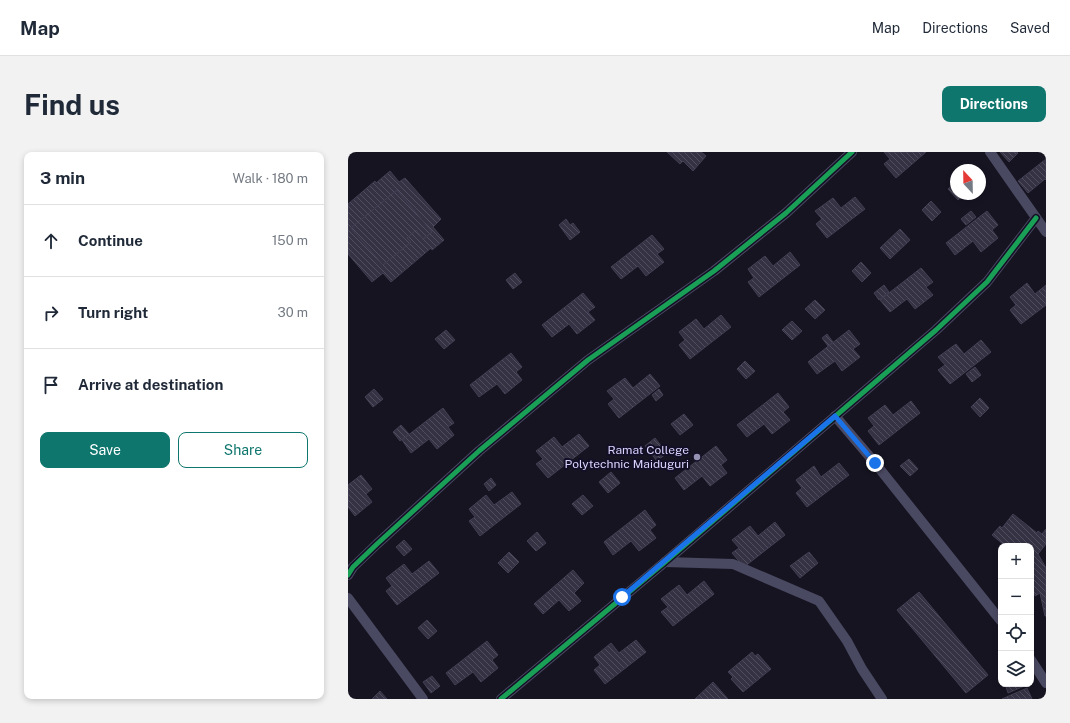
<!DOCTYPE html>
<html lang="en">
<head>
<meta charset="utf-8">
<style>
	body { margin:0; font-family:"Public Sans",sans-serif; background:#f2f2f3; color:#1f2937 }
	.controls { position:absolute; right:12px; bottom:12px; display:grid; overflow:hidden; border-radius:8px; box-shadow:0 2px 6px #0003 }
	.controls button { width:36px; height:36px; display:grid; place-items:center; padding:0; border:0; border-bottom:1px solid #e0e1e3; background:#fff; color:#1f2937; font:20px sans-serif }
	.compass { position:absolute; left:602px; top:12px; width:36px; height:36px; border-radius:50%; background:#fff; box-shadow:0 2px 6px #0003; rotate:338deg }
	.stop { position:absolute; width:12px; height:12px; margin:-9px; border:3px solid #1a73e8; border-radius:50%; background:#fff }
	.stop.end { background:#1a73e8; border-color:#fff; box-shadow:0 1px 4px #0008 }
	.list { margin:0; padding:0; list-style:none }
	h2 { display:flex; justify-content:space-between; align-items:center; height:52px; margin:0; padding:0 16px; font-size:17px }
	h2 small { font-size:13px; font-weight:400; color:#747a83 }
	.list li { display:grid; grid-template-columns:26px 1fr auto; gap:12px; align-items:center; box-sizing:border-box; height:72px; padding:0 16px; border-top:1px solid #e0e1e3 }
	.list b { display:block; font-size:15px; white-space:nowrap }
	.list em { font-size:13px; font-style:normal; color:#747a83 }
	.actions { display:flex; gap:8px; padding:12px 16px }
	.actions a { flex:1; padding:9px 0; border:1px solid #0f766e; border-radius:8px; text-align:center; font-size:14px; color:#0f766e }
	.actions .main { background:#0f766e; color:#fff }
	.icon { flex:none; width:22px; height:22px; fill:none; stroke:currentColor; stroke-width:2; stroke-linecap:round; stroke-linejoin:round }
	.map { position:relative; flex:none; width:698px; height:547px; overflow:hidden; border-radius:8px }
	header { display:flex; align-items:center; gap:24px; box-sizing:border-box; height:56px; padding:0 20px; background:#fff; border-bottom:1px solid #e0e1e3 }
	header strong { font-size:19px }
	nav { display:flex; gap:22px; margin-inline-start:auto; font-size:14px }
	.intro { display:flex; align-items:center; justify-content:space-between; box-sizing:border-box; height:96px; padding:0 24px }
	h1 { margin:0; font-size:28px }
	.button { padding:10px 18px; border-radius:8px; background:#0f766e; color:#fff; font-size:14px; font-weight:700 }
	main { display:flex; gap:24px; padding:0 24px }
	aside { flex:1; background:#fff; border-radius:8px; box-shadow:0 2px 6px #0003 }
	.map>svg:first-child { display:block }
	.building { fill:url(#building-back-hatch); stroke:#433f54; fill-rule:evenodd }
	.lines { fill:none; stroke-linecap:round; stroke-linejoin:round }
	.street { stroke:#4a4962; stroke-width:10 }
	.cycleway-casing { stroke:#130f26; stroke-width:8 }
	.cycleway { stroke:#1a9f57; stroke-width:5 }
	.route { stroke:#1a73e8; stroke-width:5 }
	.poi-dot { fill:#9591b1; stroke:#130f26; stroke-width:1.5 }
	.labels { text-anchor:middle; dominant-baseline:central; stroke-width:4; stroke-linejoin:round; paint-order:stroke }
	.poi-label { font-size:12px; fill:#d9d4ff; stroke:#130f26; text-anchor:end }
</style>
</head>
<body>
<header>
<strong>Map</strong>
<nav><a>Map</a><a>Directions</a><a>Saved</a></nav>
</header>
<div class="intro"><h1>Find us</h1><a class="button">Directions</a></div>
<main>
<aside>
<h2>3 min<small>Walk · 180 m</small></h2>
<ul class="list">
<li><svg class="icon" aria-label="ahead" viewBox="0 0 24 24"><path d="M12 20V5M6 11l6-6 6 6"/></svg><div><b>Continue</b></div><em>150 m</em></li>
<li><svg class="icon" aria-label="right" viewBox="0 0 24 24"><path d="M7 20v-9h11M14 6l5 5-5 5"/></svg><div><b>Turn right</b></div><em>30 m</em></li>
<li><svg class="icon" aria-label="arrive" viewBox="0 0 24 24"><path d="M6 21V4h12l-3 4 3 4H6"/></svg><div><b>Arrive at destination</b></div></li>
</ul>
<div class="actions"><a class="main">Save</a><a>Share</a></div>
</aside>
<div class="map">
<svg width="698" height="547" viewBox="0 0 698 547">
	<defs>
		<pattern id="building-back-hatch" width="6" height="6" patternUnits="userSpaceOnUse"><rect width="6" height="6" fill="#343243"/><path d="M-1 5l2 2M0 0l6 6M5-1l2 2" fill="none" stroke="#514f5f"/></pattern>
	</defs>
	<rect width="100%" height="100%" fill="#161421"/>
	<g class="building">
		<path d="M319 0H353L358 4 345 19 335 9 332 12Z"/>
		<path d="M536 0H578L548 26 536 12 542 7Z"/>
		<path d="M652 0H669L670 1 661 10Z"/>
		<path d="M698 7V28L697 27 680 41 670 29Z"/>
		<path d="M42 19 51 30 57 26 93 67 85 75 96 88 84 98 83 96 43 130 35 121 24 130 0 102V52L27 29 28 31ZM49 38 84 80 75 87 68 78 59 86 63 90 35 113 3 76Z"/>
		<path d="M608 30V42H617L610 48 600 37Z"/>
		<path d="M49 38 84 80 75 87 68 78 59 86 63 90 35 113 3 76Z"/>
		<path d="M507 45 517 57 479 86 468 72 474 67 467 59 485 46 493 56Z"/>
		<path d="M583 49 593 60 584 69 574 58Z"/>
		<path d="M623 59 628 65 618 73 613 67Z"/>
		<path d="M639 59 650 73 644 78 650 86 633 100 625 89 607 103 598 91Z"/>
		<path d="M218 67 222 73 225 71 232 80 222 88 211 73Z"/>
		<path d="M552 77 562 88 542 107 532 96Z"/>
		<path d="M304 83 316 97 309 102 316 110 298 124 290 114 273 127 263 115Z"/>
		<path d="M442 100 452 113 411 145 400 130 406 126 400 117 417 104 425 114Z"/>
		<path d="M513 110 523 121 514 130 504 119Z"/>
		<path d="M573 116 585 130 578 135 585 143 567 157 559 147 542 160 532 148Z"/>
		<path d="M167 121 174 130 165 137 158 128Z"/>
		<path d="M679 131 687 142 698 133V153L673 172 662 158 668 153 662 145Z"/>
		<path d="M536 133 541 140 531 148 526 141Z"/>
		<path d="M235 141 247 155 240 160 247 168 229 182 221 172 204 185 194 173Z"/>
		<path d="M467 148 477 158 467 167 457 157Z"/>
		<path d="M373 163 383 175 342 207 331 193 337 188 331 180 348 167 356 177Z"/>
		<path d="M444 169 454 179 444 188 434 178Z"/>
		<path d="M98 178 107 188 96 197 87 187Z"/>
		<path d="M501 178 512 192 505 197 512 205 494 219 487 209 469 222 460 210Z"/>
		<path d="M479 182 485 190 480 194 474 186Z"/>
		<path d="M633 188 643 200 602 232 590 218 597 213 590 205 608 192 616 202Z"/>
		<path d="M163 201 174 215 168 220 174 228 157 242 149 232 131 245 122 233Z"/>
		<path d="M397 209 407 219 398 227 389 217Z"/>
		<path d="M627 215 633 223 624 230 618 222Z"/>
		<path d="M302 222 312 234 271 266 260 252 266 247 259 239 277 226 285 236Z"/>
		<path d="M26 237 35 247 25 255 17 245Z"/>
		<path d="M311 237 315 243 308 249 304 243Z"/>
		<path d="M430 241 441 255 435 260 442 268 424 282 416 272 399 285 389 273Z"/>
		<path d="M632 246 641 256 632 265 623 255Z"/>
		<path d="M563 249 572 261 531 293 520 279 526 274 520 266 537 253 545 263Z"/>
		<path d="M95 256 106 271 100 275 106 283 89 297 81 287 63 301 54 288Z"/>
		<path d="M336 262 345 273 332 283 323 272Z"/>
		<path d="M53 273 61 282 52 289 45 280Z"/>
		<path d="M231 282 241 294 200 326 188 312 195 307 188 299 206 285 214 295Z"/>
		<path d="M307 286 319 301 309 309 297 294Z"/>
		<path d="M368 294 379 308 373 313 379 321 362 334 354 324 336 338 327 326Z"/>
		<path d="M561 307 570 317 562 324 552 314Z"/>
		<path d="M491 311 501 323 459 355 448 341 454 336 448 328 466 314 473 325Z"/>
		<path d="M263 320 272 331 260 341 251 330Z"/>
		<path d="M13 323 24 337 18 342 24 350 7 364 0 355V333Z"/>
		<path d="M143 326 148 333 141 339 136 332Z"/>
		<path d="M164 340 173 352 132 384 121 369 127 365 121 357 138 343 146 353Z"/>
		<path d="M235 343 245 354 234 363 224 352Z"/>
		<path d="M297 358 308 373 302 378 308 386 291 399 283 389 265 403 256 390Z"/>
		<path d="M665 362 689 381 690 379 694 382 698 377V392L690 402 698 416V464H697L692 441 687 444 683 434V394H656V393L644 383 652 374 654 376Z"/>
		<path d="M427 370 437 383 396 415 384 401 391 396 384 388 402 374 410 384Z"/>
		<path d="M189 380 198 391 188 399 179 389Z"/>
		<path d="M56 388 64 397 56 404 48 395Z"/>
		<path d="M161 400 171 410 160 421 150 411Z"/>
		<path d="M461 400 470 411 452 426 442 414Z"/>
		<path d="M81 409 91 421 49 453 38 439 44 434 38 426 56 412 64 422Z"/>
		<path d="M225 418 236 431 226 441 233 449 221 459 211 448 195 462 186 452Z"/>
		<path d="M356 429 366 442 325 474 313 460 320 455 313 447 331 433 339 443Z"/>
		<path d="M571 440 640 523 618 541 549 458Z"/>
		<path d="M79 468 89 479 80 487 70 476Z"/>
		<path d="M288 488 298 500 257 532 246 518 252 513 246 505 263 491 271 501Z"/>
		<path d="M139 489 150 503 144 508 150 516 133 530 125 520 107 533 98 521Z"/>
		<path d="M404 500 407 504 410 502 423 517 395 540 383 527 385 525 380 520Z"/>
		<path d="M84 524 92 534 83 541 75 530Z"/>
		<path d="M365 530 380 547H347Z"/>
		<path d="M657 532H678L679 533 660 541Z"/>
		<path d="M679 536 684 547H654L663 543Z"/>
		<path d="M32 539 39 547H24Z"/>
	</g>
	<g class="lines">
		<g class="street">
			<path d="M642 0 698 80"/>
			<path d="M487 264 527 311 653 469"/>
			<path d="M317 410 385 412 471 449 499 489 514 517 534 547"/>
			<path d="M0 423 5 415 29 392 131 299 240 208 366 119 438 61 504 0"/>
			<path d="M0 446 75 547"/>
			<path d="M683 508 698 531"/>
			<path d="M153 547 317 410 588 178 639 130 688 66"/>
		</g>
		<g class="cycleway-casing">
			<g id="cycleway">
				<path d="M0 423 5 415 29 392 131 299 240 208 366 119 438 61 504 0"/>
				<path d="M153 547 317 410 588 178 639 130 688 66"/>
			</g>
		</g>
		<use href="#cycleway" class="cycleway"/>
	</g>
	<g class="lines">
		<path class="route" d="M274 445 487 264 527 311"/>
	</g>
	<circle class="poi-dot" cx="349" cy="305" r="4"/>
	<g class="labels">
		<g class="poi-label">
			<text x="341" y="298">Ramat College<tspan x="341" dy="14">Polytechnic Maiduguri</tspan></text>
		</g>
	</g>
</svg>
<div class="controls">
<button>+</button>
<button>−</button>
<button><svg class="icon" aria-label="locate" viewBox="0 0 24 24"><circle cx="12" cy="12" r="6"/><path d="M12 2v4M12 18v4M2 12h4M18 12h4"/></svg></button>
<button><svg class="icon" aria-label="layers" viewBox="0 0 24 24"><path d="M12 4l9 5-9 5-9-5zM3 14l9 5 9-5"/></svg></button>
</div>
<svg class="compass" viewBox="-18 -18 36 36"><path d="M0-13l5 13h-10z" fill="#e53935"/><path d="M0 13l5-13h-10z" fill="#747a83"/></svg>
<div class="stop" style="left:274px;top:445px"></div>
<div class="stop end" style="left:527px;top:311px"></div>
</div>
</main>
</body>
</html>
